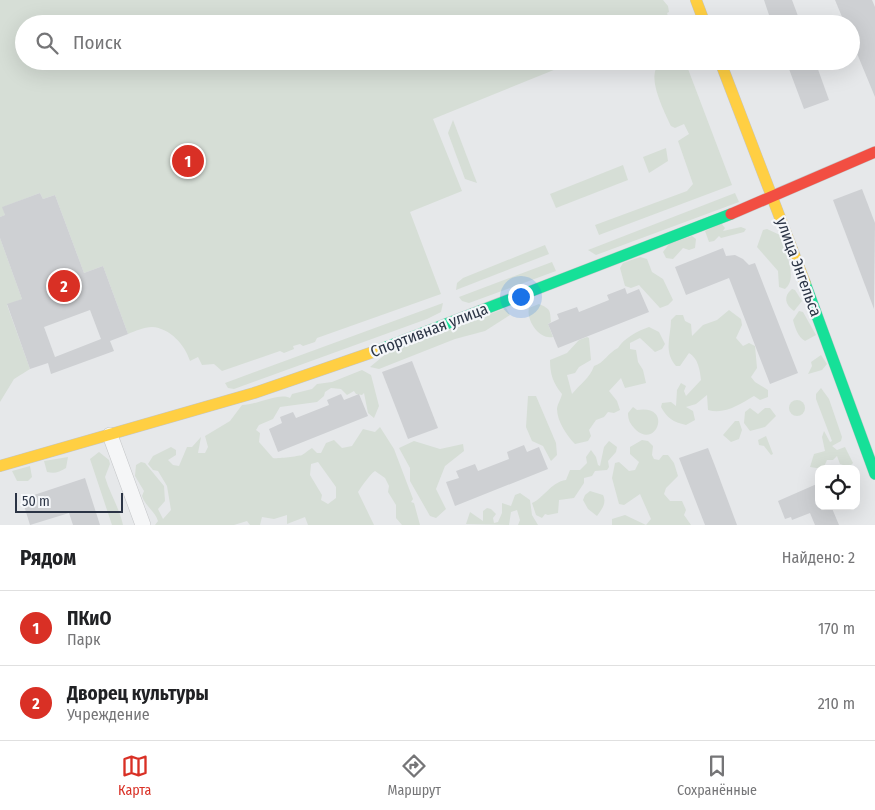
<!DOCTYPE html>
<html lang="ru">
<head>
<meta charset="utf-8">
<style>
	body { margin:0; font-family:"Fira Sans Condensed",sans-serif; background:#f2f2f2; color:#202124 }
	.controls { position:absolute; right:15px; bottom:15px; display:grid; overflow:hidden; border-radius:10px; box-shadow:0 5px 20px #0002 }
	.controls button { width:45px; height:45px; display:grid; place-items:center; padding:0; border:0; border-bottom:1px solid #e0e0e0; background:#fff; color:#202124; font:25px sans-serif }
	.scale { position:absolute; left:15px; bottom:12px; width:108px; box-sizing:border-box; padding-left:5px; border:2px solid #2b3445; border-top:0; font-size:14px; line-height:18px; white-space:nowrap; color:#2b3445; -webkit-text-stroke:4px #f4f6f9; paint-order:stroke }
	.you { position:absolute; left:520px; top:296px; width:18px; height:18px; margin:-12px; border:4px solid #fff; border-radius:50%; background:#1a73e8; box-shadow:0 0 0 8px #1a73e833 }
	.badge { display:grid; place-items:center; width:32px; height:32px; border-radius:50%; background:#d93025; color:#fff; font-size:16px; font-weight:700 }
	.pin { position:absolute; translate:-50% -50%; border:2px solid #fff; box-shadow:0 1px 5px #0006 }
	.list { margin:0; padding:0; list-style:none }
	h2 { display:flex; justify-content:space-between; align-items:center; height:65px; margin:0; padding:0 20px; font-size:21px }
	h2 small { font-size:16px; font-weight:400; color:#757577 }
	.list li { display:grid; grid-template-columns:32px 1fr auto; gap:15px; align-items:center; box-sizing:border-box; height:75px; padding:0 20px; border-top:1px solid #e0e0e0 }
	.list b { display:block; font-size:19px; white-space:nowrap }
	.list p { margin:0; font-size:16px; white-space:nowrap; color:#757577 }
	.list em { font-size:16px; font-style:normal; color:#757577 }
	.icon { flex:none; width:28px; height:28px; fill:none; stroke:currentColor; stroke-width:2; stroke-linecap:round; stroke-linejoin:round }
	.map { position:relative; flex:none; width:875px; height:525px; overflow:hidden }
	.search { position:absolute; background:#fff; box-shadow:0 5px 20px #0002; left:15px; right:15px; top:15px; height:55px; display:flex; align-items:center; gap:12px; box-sizing:border-box; padding:0 18px; border-radius:28px; color:#757577; font-size:19px }
	.sheet { height:215px; background:#fff }
	nav { display:flex; justify-content:space-around; align-items:center; box-sizing:border-box; height:70px; border-top:1px solid #e0e0e0; background:#fff; font-size:14px; color:#757577 }
	nav a { display:grid; justify-items:center; gap:2px }
	nav .on { color:#d93025 }
	.map>svg:first-child { display:block }
	.green { fill:#d6ded6; fill-rule:evenodd }
	.building { fill:#ced0d3; fill-rule:evenodd }
	.lines { fill:none; stroke-linecap:round; stroke-linejoin:round }
	.street-casing { stroke:#c4c6c8; stroke-width:16 }
	.fast-casing { stroke:#c4c6c8; stroke-width:12 }
	.slow-casing { stroke:#c4c6c8; stroke-width:12 }
	.jam-casing { stroke:#c4c6c8; stroke-width:12 }
	.street { stroke:#f5f6f7; stroke-width:15 }
	.fast { stroke:#16e098; stroke-width:11 }
	.slow { stroke:#ffcf43; stroke-width:11 }
	.jam { stroke:#f24e42; stroke-width:11 }
	.labels { text-anchor:middle; dominant-baseline:central; stroke-width:4.5; stroke-linejoin:round; paint-order:stroke }
	.street-label { font-size:16px; fill:#2b3445; stroke:#f4f6f9 }
</style>
</head>
<body>
<div class="map">
<svg width="875" height="525" viewBox="0 0 875 525">
	<rect width="100%" height="100%" fill="#e6e8ea"/>
	<g class="green">
		<path d="M0 0H663L668 6 669 12 667 13 668 16 651 24H24V61H576L433 119 462 191 410 212 441 294 317 338 315 342 303 346 300 344 293 346 294 349 284 353 280 351 222 371 214 364 202 365 198 357 190 361C185 345 170 328 152 327 144 327 135 331 128 334L103 266 84 273 55 195 43 199 40 193 3 207 5 215 0 217Z"/>
		<path d="M664 61H685L732 185 599 235 595 225 687 191 693 184 678 141 689 134 684 124 675 128 671 126C664 110 642 70 664 61Z"/>
		<path d="M453 120 477 183 465 179 448 133Z"/>
		<path d="M666 148 668 161 649 173 643 157Z"/>
		<path d="M623 165 628 180 556 208 550 194Z"/>
		<path d="M735 193 739 202 596 255 588 250Z"/>
		<path d="M721 223 725 228 723 231 741 227 746 229 744 232 721 238 719 236 714 241 709 242 705 231Z"/>
		<path d="M767 229 780 235C784 249 799 278 785 289L779 287 778 271 757 247 763 230Z"/>
		<path d="M692 236 696 239 695 248 689 250 683 248 673 259 666 258 663 252 669 244Z"/>
		<path d="M0 238 22 299 7 305 30 369 14 379 0 402Z"/>
		<path d="M545 245 549 254 456 290 457 283 463 278Z"/>
		<path d="M640 257 647 259 652 272 663 279 673 300 668 305 660 308 639 285 631 288 625 286 620 268 623 263Z"/>
		<path d="M552 262 556 271 469 303 462 301 459 297Z"/>
		<path d="M792 289 795 290 802 301 794 311C785 305 783 296 792 289Z"/>
		<path d="M443 303 441 312 427 319 234 389 228 388 225 383Z"/>
		<path d="M539 304C551 309 550 311 551 322L548 324 553 337C539 340 526 320 529 308Z"/>
		<path d="M506 308 510 315 485 331 455 339 379 369 370 367 387 353Z"/>
		<path d="M729 310 741 319 742 325 736 338 743 346 749 343 755 346 757 368 751 377 755 382 768 390V397L760 400 754 396C740 404 725 415 708 410L707 395 696 404 686 407 693 411 695 420 686 425C673 422 667 418 661 407L662 403 671 402 676 406 677 390 681 383 686 386 684 391 686 396 701 380C700 370 698 358 689 353L680 366H676C663 351 671 336 671 320L676 315H683L685 321 691 324 692 336 703 325 717 320Z"/>
		<path d="M799 311 803 312 816 335 805 341C798 337 795 328 793 320Z"/>
		<path d="M649 327 659 332 665 344 662 349 655 352 640 338 630 343V349L636 350 638 362 643 370 646 383 625 388 621 378 609 391 617 401 620 410 614 413 608 412 604 417 596 420 589 430 591 436 588 441 575 444C567 436 557 421 557 409 557 405 561 399 562 394 553 383 550 374 550 360L567 353 579 340 587 337 589 338 591 360 579 367 575 373 567 375 572 394C580 384 590 378 594 366 604 363 608 353 618 348 623 339 639 330 649 327Z"/>
		<path d="M821 355 827 364 822 370 808 374 812 366 811 362Z"/>
		<path d="M362 370 371 375 379 406 374 418 368 413 364 393 362 395 356 394 354 391 347 395 341 389 331 388 325 392 324 396 317 402 280 407 273 419 259 425 256 430 260 433 259 442 273 458C276 459 300 456 302 455 306 453 308 450 312 448L317 453H321L326 443 334 440 342 448 352 446 363 429 375 432 380 427 394 449 413 499 411 502 414 503 420 525H402L396 518V505L388 492 389 486 385 478 375 471C370 474 362 486 358 492L374 525H308L305 517 287 524V515L274 519 262 517 260 525H250L247 521 234 525H155L158 521C155 511 145 506 142 496L144 491 135 476 136 465 141 462 145 463 164 486 165 501 158 509 163 519 171 510 167 486 158 471 153 470 148 464 153 456 171 447 176 450V455L168 460 173 465 179 466 187 447H192L201 437 198 453H205L208 447 205 436 230 421 242 405C257 405 279 392 290 398L292 394 312 389 317 384 332 382ZM318 462 336 487V498L328 504 321 500 322 495 310 475 311 464Z"/>
		<path d="M821 388 829 399 842 437 841 441 832 446 837 450 845 447 853 463 849 467 840 464 837 456 833 460H827L823 469 810 467 814 454 825 451 822 437 824 431 830 442 832 441 816 399V394Z"/>
		<path d="M528 396H536L556 443 557 455 551 461 543 446 532 441 526 427Z"/>
		<circle cx="797" cy="408" r="8"/>
		<path d="M633 407 637 410C673 404 657 449 636 430 630 424 628 420 628 413Z"/>
		<path d="M750 408 758 414 765 408H770L776 416 765 427 750 431 744 423 745 412Z"/>
		<path d="M735 421H739L742 430 739 439 731 442 723 435Z"/>
		<path d="M766 436 773 454 771 455 764 446 759 445 758 440Z"/>
		<path d="M642 440 648 441 653 446 652 455 654 459 659 460 663 455H668L674 463 678 476 666 488 664 494 670 501H682L686 510 684 515 691 525H646L651 519 640 494 624 505 619 504 612 478 615 463 619 462 629 471 635 470 639 462 630 454V447Z"/>
		<path d="M414 441 440 449 463 444 464 451 445 466 436 489 446 509 436 518 430 516 410 481V468L399 448Z"/>
		<path d="M609 441 617 447 616 452 608 461 609 467 607 470 595 471 592 476 584 478V483L574 498 559 500 558 513 548 515 545 514 542 518 536 515 532 503C544 498 551 482 566 480L570 470H580L587 463 586 457 591 450 596 457 598 465 600 466 604 447Z"/>
		<path d="M99 452 109 460 110 464 105 477C110 494 119 507 123 525H112L90 459Z"/>
		<path d="M68 457 66 468C59 472 55 474 47 472L44 461Z"/>
		<path d="M30 466 32 477 28 481H17L12 471Z"/>
		<path d="M590 491 603 495C607 503 602 509 597 516L588 509 583 500 585 495Z"/>
		<path d="M520 493 530 500 532 515 538 525H518L520 520 517 510 511 512 509 525 466 524 470 512 483 521V511L487 508 491 509 496 514 493 518 494 523 498 522 502 513V503L511 506 515 495Z"/>
		<path d="M625 515 646 525H612V519Z"/>
	</g>
	<g class="building">
		<path d="M764 0H792L801 24H772Z"/>
		<path d="M835 0H872L875 7V97L851 39V24H845Z"/>
		<path d="M786 61H815L829 100 804 109Z"/>
		<path d="M862 189 875 223 874 309 833 200Z"/>
		<path d="M40 193 43 199 55 195 84 273 103 266 128 334 110 341 114 351 51 374 48 363 30 369 7 304 22 299 0 238V217L5 215 2 207ZM90 310 101 339 55 357 44 327Z"/>
		<path d="M723 248 726 256 735 255 743 259 749 265 755 263 798 373 770 384 729 278 686 295 675 267Z"/>
		<path d="M625 288 627 294 639 289 649 312 558 348 548 324 559 319 557 314 577 307 579 312 609 300 607 295Z"/>
		<path d="M412 361 438 428 408 439 382 372Z"/>
		<path d="M341 394 344 400 359 394 368 416 278 452 269 429 282 423 280 417 293 412 296 418 329 405 327 400Z"/>
		<path d="M524 445 527 452 539 447 548 469 455 506 446 482 459 478 456 471 475 464 478 471 509 459 507 452Z"/>
		<path d="M708 448 715 466 737 525H705L679 458Z"/>
		<path d="M85 478 100 525H73L69 513 30 525 22 499Z"/>
		<path d="M819 483V506H831L839 525H815L810 513 792 520 791 517 785 519 778 501Z"/>
	</g>
	<g class="lines">
		<g class="street-casing">
			<path id="street" d="M110 435 143 525"/>
		</g>
		<g class="fast-casing">
			<g id="fast">
				<path d="M805 283 875 474"/>
				<path d="M376 351 731 214"/>
			</g>
		</g>
		<g class="slow-casing">
			<g id="slow">
				<path d="M696 0 705 24"/>
				<path d="M720 61 805 283"/>
				<path d="M0 466 254 393 376 351"/>
			</g>
		</g>
		<g class="jam-casing">
			<path id="jam" d="M731 214 875 152"/>
		</g>
		<use href="#street" class="street"/>
		<use href="#fast" class="fast"/>
		<use href="#slow" class="slow"/>
		<use href="#jam" class="jam"/>
	</g>
	<g class="labels">
		<g class="street-label">
			<text transform="translate(799 267) rotate(70)">улица Энгельса</text>
			<text transform="translate(429 330) rotate(-21)">Спортивная улица</text>
		</g>
	</g>
</svg>
<div class="controls">
<button><svg class="icon" aria-label="locate" viewBox="0 0 24 24"><circle cx="12" cy="12" r="6"/><path d="M12 2v4M12 18v4M2 12h4M18 12h4"/></svg></button>
</div>
<div class="scale">50 m</div>
<div class="you"></div>
<div class="pin badge" style="left:188px;top:161px">1</div>
<div class="pin badge" style="left:64px;top:286px">2</div>
<div class="search"><svg class="icon" aria-label="search" viewBox="0 0 24 24"><circle cx="10" cy="10" r="6"/><path d="M15 15l6 6"/></svg>Поиск</div>
</div>
<section class="sheet">
<h2>Рядом<small>Найдено: 2</small></h2>
<ul class="list">
<li><span class="badge">1</span><div><b>ПКиО</b><p>Парк</p></div><em>170 m</em></li>
<li><span class="badge">2</span><div><b>Дворец культуры</b><p>Учреждение</p></div><em>210 m</em></li>
</ul>
</section>
<nav>
<a class="on"><svg class="icon" aria-label="map" viewBox="0 0 24 24"><path d="M3 6l6-2 6 2 6-2v14l-6 2-6-2-6 2zM9 4v14M15 6v14"/></svg>Карта</a>
<a><svg class="icon" aria-label="directions" viewBox="0 0 24 24"><path d="M12 3l9 9-9 9-9-9zM9 14v-3h6M13 9l2 2-2 2"/></svg>Маршрут</a>
<a><svg class="icon" aria-label="saved" viewBox="0 0 24 24"><path d="M7 4h10v16l-5-4-5 4z"/></svg>Сохранённые</a>
</nav>
</body>
</html>
